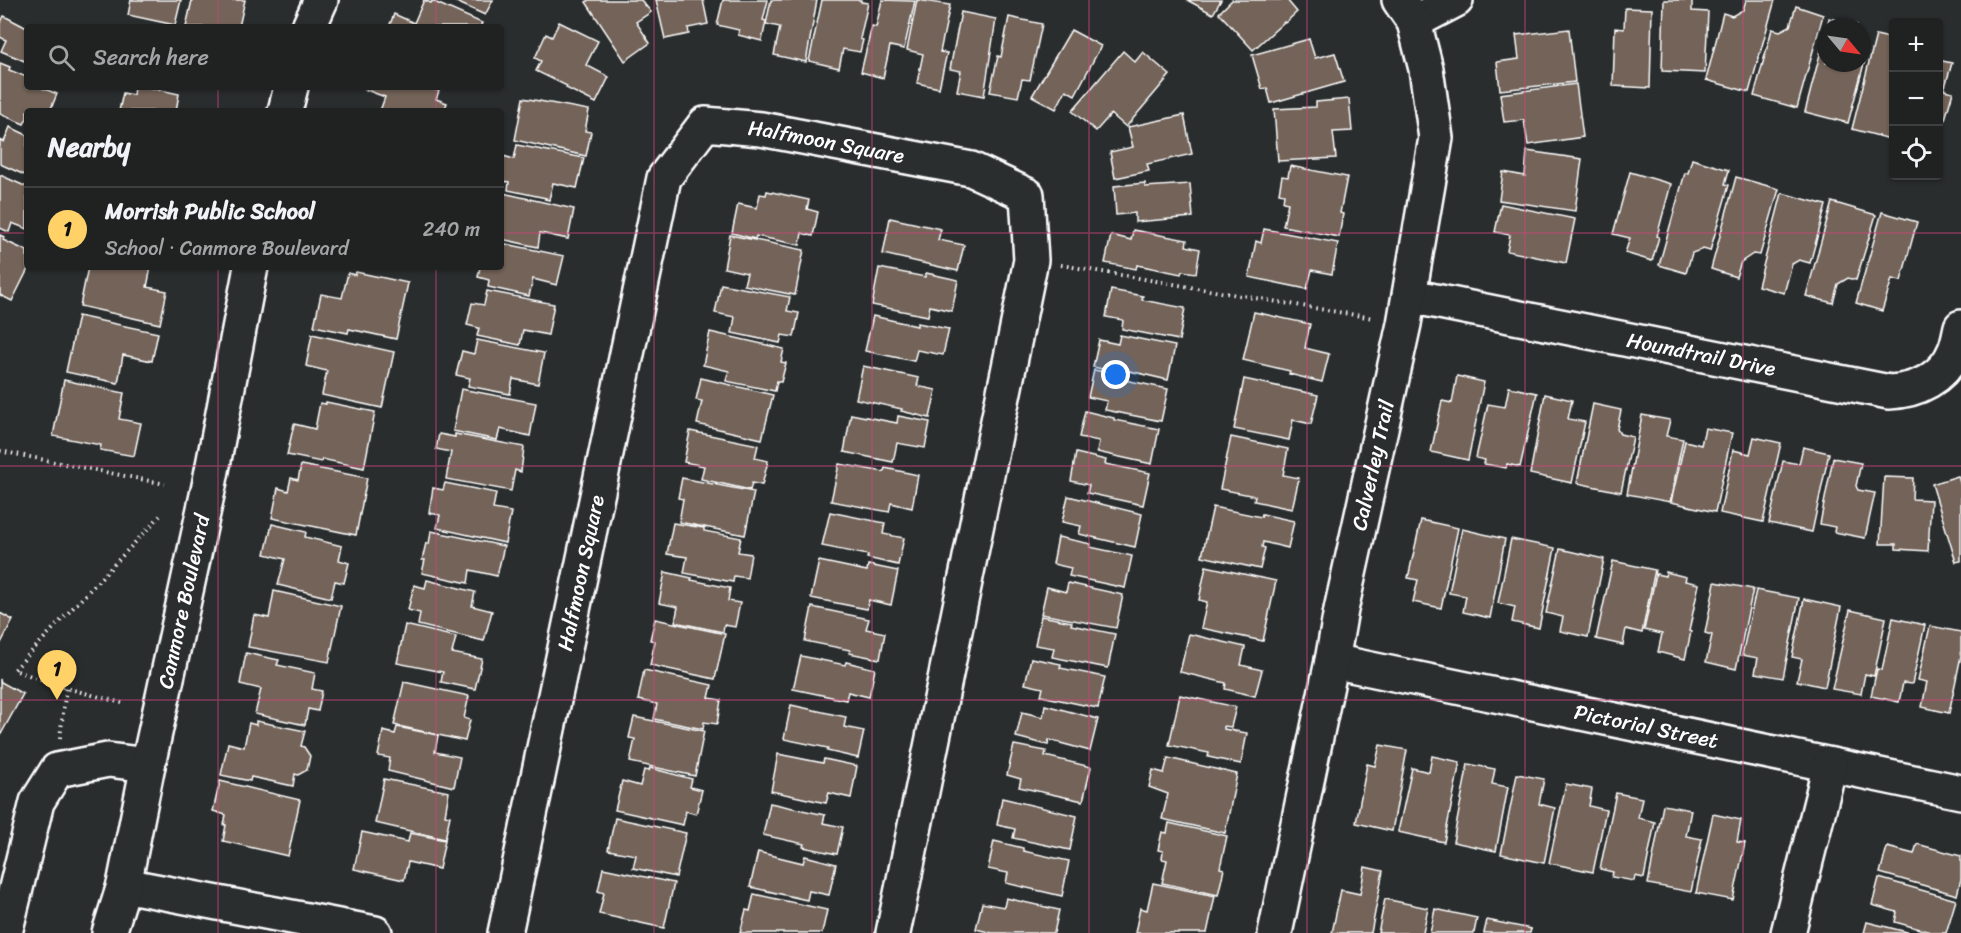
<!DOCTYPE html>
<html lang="en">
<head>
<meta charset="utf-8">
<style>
	body { margin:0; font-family:Sriracha,sans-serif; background:#2d2f2f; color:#f1f3f6 }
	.controls { position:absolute; right:18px; top:18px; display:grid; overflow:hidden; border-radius:6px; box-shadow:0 2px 4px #0004 }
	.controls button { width:54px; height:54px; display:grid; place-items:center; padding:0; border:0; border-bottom:2px solid #3d3f40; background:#202222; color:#f1f3f6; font:30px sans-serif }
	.compass { position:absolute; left:1817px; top:18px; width:54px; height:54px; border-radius:50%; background:#202222; box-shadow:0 2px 4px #0004; rotate:119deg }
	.you { position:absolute; left:1116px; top:375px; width:21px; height:21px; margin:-15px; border:4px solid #fff; border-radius:50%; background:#1a73e8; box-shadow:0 0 0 9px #1a73e833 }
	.badge { display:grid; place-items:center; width:39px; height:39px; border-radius:50%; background:#ffd166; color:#111; font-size:20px; font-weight:700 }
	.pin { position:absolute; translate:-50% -50px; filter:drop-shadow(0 2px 3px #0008) }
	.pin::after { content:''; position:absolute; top:32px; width:21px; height:18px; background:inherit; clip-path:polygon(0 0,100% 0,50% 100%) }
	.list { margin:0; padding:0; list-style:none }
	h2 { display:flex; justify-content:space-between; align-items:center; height:78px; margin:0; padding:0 24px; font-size:26px }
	h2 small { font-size:20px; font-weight:400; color:#a2a4a5 }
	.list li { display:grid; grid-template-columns:39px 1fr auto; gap:18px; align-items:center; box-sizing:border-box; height:84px; padding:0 24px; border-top:2px solid #3d3f40 }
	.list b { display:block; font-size:22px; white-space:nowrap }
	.list p { margin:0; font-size:20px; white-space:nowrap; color:#a2a4a5 }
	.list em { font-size:20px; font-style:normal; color:#a2a4a5 }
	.icon { flex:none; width:33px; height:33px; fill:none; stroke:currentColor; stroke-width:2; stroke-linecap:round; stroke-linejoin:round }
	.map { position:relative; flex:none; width:1961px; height:933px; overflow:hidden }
	.search { position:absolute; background:#202222; box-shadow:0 2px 4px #0004; left:24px; top:24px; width:480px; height:66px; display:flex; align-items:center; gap:15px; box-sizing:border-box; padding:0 21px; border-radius:6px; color:#a2a4a5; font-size:22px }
	.panel { position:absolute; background:#202222; box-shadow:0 2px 4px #0004; left:24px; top:108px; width:480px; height:162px; border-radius:6px }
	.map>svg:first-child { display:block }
	.building { fill:#736359; stroke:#fff; stroke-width:1.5 }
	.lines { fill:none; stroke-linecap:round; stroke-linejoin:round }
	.minor-casing { stroke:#fff; stroke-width:38 }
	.path { stroke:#fff; stroke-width:4; stroke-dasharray:1.5 4.5; stroke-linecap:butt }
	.minor { stroke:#2a2d2e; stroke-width:33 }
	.grid { fill:none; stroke:#ce467c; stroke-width:1.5; stroke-opacity:0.55 }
	.labels { text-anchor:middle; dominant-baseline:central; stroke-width:4.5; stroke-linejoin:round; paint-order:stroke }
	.street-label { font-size:21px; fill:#fff; stroke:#2a2d2e }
</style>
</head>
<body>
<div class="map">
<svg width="1961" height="933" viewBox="0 0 1961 933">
	<rect width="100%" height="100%" fill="#2a2d2e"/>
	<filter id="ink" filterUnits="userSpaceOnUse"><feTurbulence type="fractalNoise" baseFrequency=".0167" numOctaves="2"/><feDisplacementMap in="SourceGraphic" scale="12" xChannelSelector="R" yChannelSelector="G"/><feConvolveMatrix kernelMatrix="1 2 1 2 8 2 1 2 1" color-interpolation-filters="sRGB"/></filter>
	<g filter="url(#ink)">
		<g class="building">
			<path d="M131 0H181L175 25 128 15Z"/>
			<path d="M192 0H245L239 27H186Z"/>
			<path d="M424 0 431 3 432 1 482 23 480 27H389L394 14 414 23Z"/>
			<path d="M452 0H493L485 15Z"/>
			<path d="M589 0H641L651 12 636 22 650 43 625 61 586 2Z"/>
			<path d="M656 0H703L708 24 688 28 689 34 665 39Z"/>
			<path d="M723 0H768L763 20 766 21 762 41 738 35 739 30 717 25Z"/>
			<path d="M771 0H817L806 62 774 55 780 27 766 24Z"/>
			<path d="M822 0H861V2L868 3 860 39 863 40 860 52 843 49 839 68 809 61Z"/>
			<path d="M882 0 915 1 904 49 890 46 883 78 861 72 872 26 876 27Z"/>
			<path d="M917 0 950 5 940 52 947 53 939 88 917 83 923 54 907 50Z"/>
			<path d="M1187 0H1221L1213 14Z"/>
			<path d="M1232 0H1287L1297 12 1285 23 1284 22 1253 50 1219 13Z"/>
			<path d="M1664 0H1692V11L1708 12 1705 73 1662 71Z"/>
			<path d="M1746 0H1775L1749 92 1706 80 1723 13 1732 16 1743 10Z"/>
			<path d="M1796 6 1823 15 1797 108 1754 96 1772 29 1780 31 1790 26Z"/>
			<path d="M1625 8 1652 9 1650 88 1613 86 1615 28 1624 29Z"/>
			<path d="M961 12 996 19 984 96 957 91 961 71 950 69Z"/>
			<path d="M4 16 27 28V62L1 51 6 40 0 37V24Z"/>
			<path d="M1009 17 1042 24 1030 80 1022 79 1018 97 990 92 998 56 1001 57Z"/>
			<path d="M1829 18 1857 25 1856 27H1827Z"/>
			<path d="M559 22 598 41 586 65 609 77 596 103 566 88 567 86 536 71 541 61 535 58 546 34 552 37Z"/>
			<path d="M1569 29 1575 82 1500 90 1497 62 1519 59 1516 35Z"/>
			<path d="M1071 30 1101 46 1075 95 1066 90 1056 109 1032 96Z"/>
			<path d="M1826 31V63H1862V56H1866L1848 123 1805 112Z"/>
			<path d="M1876 35 1894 39V140L1852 129Z"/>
			<path d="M1309 39 1315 58 1335 53 1344 82 1271 103 1267 88 1262 89 1252 55Z"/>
			<path d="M1123 51 1135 62 1143 52 1170 75 1126 127 1111 114 1096 131 1072 111Z"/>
			<path d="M1938 60 1952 63 1944 90 1953 92 1938 143Z"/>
			<path d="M0 63 10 67 9 70 27 77V87H40L57 94 50 111H27V118L24 124 0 114Z"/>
			<path d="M1576 84 1583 137 1528 145 1524 120 1504 122 1500 94Z"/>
			<path d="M134 87H147L179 94 176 111H119L123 93 133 95Z"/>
			<path d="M365 87H426L439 91 436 99 447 103 444 111H380L385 97 364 89Z"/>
			<path d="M523 98 589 110 585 131 591 132 586 156 515 140Z"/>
			<path d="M1349 99 1352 131 1333 132 1336 158 1278 161 1274 109 1316 107V102Z"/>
			<path d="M1184 115 1192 154 1147 164 1149 171 1115 178 1110 152 1133 147 1128 127Z"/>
			<path d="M10 127 27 135V176L0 164V140L4 142Z"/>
			<path d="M517 145 584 158 577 188 553 183 549 200 545 199 546 198 508 190 509 182 501 181V163L503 156 514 159Z"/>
			<path d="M1527 151 1582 159 1575 211 1499 200 1503 172 1525 176Z"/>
			<path d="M1692 159 1729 170 1725 184 1729 185 1710 251 1703 249 1692 253 1686 273 1659 265 1685 173H1688Z"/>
			<path d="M1290 166 1347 177 1340 213 1343 214 1339 237 1283 226 1288 203 1283 202 1284 194 1279 193 1282 176 1288 177Z"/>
			<path d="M1630 172 1671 184 1657 236 1659 237 1652 261 1625 253 1630 238 1613 234Z"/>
			<path d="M0 175 27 187V229L12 223 9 232 0 228Z"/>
			<path d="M1736 177 1779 189 1760 255 1753 254 1741 262 1736 277 1711 269Z"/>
			<path d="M1145 183V187L1190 184 1193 217 1135 222V213L1116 215 1114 186Z"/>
			<path d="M767 191 809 200 807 209 818 212 813 236 802 233 800 245 756 236 755 239 732 233 738 204 757 208 760 194 766 195Z"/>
			<path d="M503 193 574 209 568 239 540 233 538 247 501 239V202Z"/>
			<path d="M1782 193 1826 205 1810 263 1799 260 1792 264 1784 293 1758 286Z"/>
			<path d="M1832 202 1876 215 1856 280 1848 278 1838 284 1833 303 1806 296Z"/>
			<path d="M1501 204 1575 219 1566 263 1507 251 1510 235 1495 232Z"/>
			<path d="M1882 212 1917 222 1901 281 1892 279 1882 311 1856 303Z"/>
			<path d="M890 218 941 229 938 240 964 245 958 271 883 254Z"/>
			<path d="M1264 229 1338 243 1332 274 1312 270 1307 289 1249 277 1256 241 1261 243Z"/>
			<path d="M1133 230 1187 240 1186 246 1200 249 1196 273 1182 271 1181 274 1137 265 1136 269 1105 263 1111 235 1131 240Z"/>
			<path d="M0 235 4 237 3 240 27 251V267H29L12 301 0 295Z"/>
			<path d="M730 235 804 250 795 295 744 285 747 273 724 268Z"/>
			<path d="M501 243 564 256 557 285 533 279 529 296 488 287 489 280 478 277 480 267H501Z"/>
			<path d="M88 267H151L147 287 167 291 160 324 80 306Z"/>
			<path d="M879 268 925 277 926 273 958 280 952 311 930 306 928 316 872 305Z"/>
			<path d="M356 272 408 283 396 339 349 329 348 333 314 326 321 294 342 298 348 273 355 275Z"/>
			<path d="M721 284 790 297 787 311 799 313 794 337 782 335 780 343 732 333 735 317 715 313Z"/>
			<path d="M1111 290 1143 296 1142 300 1185 308 1179 340 1122 329 1123 320 1106 317Z"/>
			<path d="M487 291 554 304 548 335 523 330 520 345 477 336 479 328 467 325 472 303 484 305Z"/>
			<path d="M1254 312 1310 324 1305 348 1329 354 1322 382 1289 374 1290 371 1243 360Z"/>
			<path d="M78 316 158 333 152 361 123 355 118 383 66 372Z"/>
			<path d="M873 316 917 326V323L949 329 943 355 917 350 914 361 865 351Z"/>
			<path d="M710 332 784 349 781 362 786 363 781 382 777 381 775 391 726 381 729 371 703 365Z"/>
			<path d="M312 334 394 352 382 408 322 395 327 371 306 366Z"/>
			<path d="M1120 335 1175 346 1168 380 1125 370 1124 374 1093 367 1099 340 1118 344Z"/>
			<path d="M477 340 544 353 538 384 513 379 510 394 468 386 470 378 456 375 462 351 474 354Z"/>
			<path d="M863 366 919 378 917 386 936 390 930 418 901 411 902 409 856 399Z"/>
			<path d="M1094 370 1126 376 1125 380 1168 389 1161 421 1105 410 1107 401 1088 397Z"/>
			<path d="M1457 376 1484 382 1468 460 1431 452 1442 401 1452 403Z"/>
			<path d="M701 378 773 395 762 439 697 424 702 401 696 400Z"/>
			<path d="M1244 379 1318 395 1311 424 1293 420 1289 440 1234 429Z"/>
			<path d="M64 380 124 393 119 419 141 423 134 456 100 450 101 445 53 436Z"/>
			<path d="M1509 387 1537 393 1520 467 1507 464 1506 468 1484 464 1485 460 1476 458 1488 404 1505 407Z"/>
			<path d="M461 389 536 403 530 436 500 429 497 440 453 431Z"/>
			<path d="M1545 394 1572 400 1568 419 1585 422 1572 483 1530 474Z"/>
			<path d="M326 402 375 412 364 468 322 459 321 462 287 455 294 424 315 429 320 403 326 404Z"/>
			<path d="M1593 404 1621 410 1617 429 1620 434 1633 437 1621 492 1577 483Z"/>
			<path d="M1085 411 1114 418V420L1159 429 1152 464 1097 452 1099 441 1079 437Z"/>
			<path d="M851 414 897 423 898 416 930 422 925 448 897 443 893 462 844 452Z"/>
			<path d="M1642 415 1670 420 1666 436 1683 439 1670 502 1627 494Z"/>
			<path d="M1705 428 1732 433 1715 512 1671 502 1685 441 1701 445Z"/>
			<path d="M690 431 758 445 755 458 768 461 762 485 752 483 750 490 701 479 704 466 684 462Z"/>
			<path d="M439 434 455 437V434L524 447 521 472 515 470 511 491 446 479 451 452 436 449Z"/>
			<path d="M1231 437 1288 449 1283 475 1299 478 1292 509 1254 501 1255 496 1220 489Z"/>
			<path d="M1754 437 1781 443 1763 522 1720 513 1733 450 1750 454Z"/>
			<path d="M1803 447 1829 453 1812 532 1769 523 1783 461 1799 464Z"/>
			<path d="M1076 453 1106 460 1105 464 1150 473 1143 505 1087 493 1089 485 1071 481Z"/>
			<path d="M1833 458 1861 463 1856 486 1858 490 1875 493 1865 538 1834 532 1835 527 1820 524Z"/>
			<path d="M839 464 884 472 885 468 918 475 912 508 891 503 889 512 831 501Z"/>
			<path d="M301 465 367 478 356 535 272 518 278 488 288 491 291 478 298 480Z"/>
			<path d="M1958 476 1961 486V561L1956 562 1932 484Z"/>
			<path d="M1884 477 1913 478 1912 499 1931 500 1928 551 1896 549V544H1880Z"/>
			<path d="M682 478 754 492 745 535 679 522 683 499 678 498Z"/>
			<path d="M445 483 496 493 493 509 511 512 505 543 437 528 440 515 429 513 433 488 443 490Z"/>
			<path d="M1068 496 1142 514 1135 547 1079 534 1081 526 1062 522Z"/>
			<path d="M1213 507 1261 517 1262 514 1294 521 1288 548 1263 542 1262 547 1265 548 1260 569 1202 556Z"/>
			<path d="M830 512 885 523 883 534 904 538 898 565 867 558 868 555 822 546Z"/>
			<path d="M1421 520 1458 528 1441 608 1413 602 1418 580 1408 578Z"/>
			<path d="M673 523 704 528V531L741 538 738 552 751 554 747 578 734 576 733 582 684 573 687 557 667 554Z"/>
			<path d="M272 524 306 532 305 537 342 546 339 560 349 563 344 583 335 581 331 598 278 585 285 559 265 554Z"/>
			<path d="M1462 529 1505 539 1490 618 1463 612 1466 596 1449 593Z"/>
			<path d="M431 531 504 546 497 576 470 570 468 583 422 573 425 560H422L426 543 429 544Z"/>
			<path d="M1058 537 1091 544 1090 547 1132 556 1125 588 1069 576 1071 568 1053 564Z"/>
			<path d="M1511 539 1555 548 1539 628 1512 622 1515 607 1498 603Z"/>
			<path d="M1560 549 1604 559 1588 637 1560 631 1563 617 1546 613Z"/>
			<path d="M819 561 867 571 868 565 898 571 891 605 869 600 867 609 811 598Z"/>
			<path d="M1613 561 1655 570 1642 633 1626 629 1623 645 1596 639Z"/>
			<path d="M1206 566 1276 581 1263 641 1201 628 1207 602 1199 600Z"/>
			<path d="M665 572 692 578 691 580 730 588 728 601 740 603 735 627 724 625 723 632 675 622 678 607 659 603Z"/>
			<path d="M1666 572 1686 577 1685 581 1699 584 1689 631 1691 632 1685 659 1658 652 1662 634 1644 630 1656 574 1665 576Z"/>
			<path d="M427 580 475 592 472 606 492 611 484 641 418 625 420 613 408 610 414 585 425 588Z"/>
			<path d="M1715 582 1753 589 1736 669 1706 662 1712 635 1705 633Z"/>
			<path d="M1068 583 1123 595 1116 628 1041 614 1047 587 1066 592Z"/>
			<path d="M1756 590 1799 598 1783 678 1755 673 1758 658 1742 655Z"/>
			<path d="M274 591 341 606 329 662 248 647 254 615 269 618Z"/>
			<path d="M1804 599 1841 607 1825 687 1797 681 1802 659 1792 657Z"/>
			<path d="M812 607 869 619 866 629 885 633 880 659 849 653 850 650 805 641Z"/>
			<path d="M1850 610 1886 618 1874 676 1865 674 1861 694 1832 689Z"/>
			<path d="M0 613 13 620 0 645Z"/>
			<path d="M1041 616 1072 622 1071 625 1115 634 1108 668 1052 657 1054 648 1035 645Z"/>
			<path d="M1893 618 1925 625 1912 684 1903 683 1899 702 1871 696 1877 669 1882 670Z"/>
			<path d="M655 619 725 634 715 679 650 665 655 641 650 640Z"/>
			<path d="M405 625 456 637 452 653 482 659 475 689 441 682 443 672 397 663Z"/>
			<path d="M1930 626 1961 632V656L1949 713 1922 707 1927 682 1918 680Z"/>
			<path d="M1189 634 1245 647 1241 665 1262 670 1255 696 1225 689 1226 683 1180 672Z"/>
			<path d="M246 653 279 660 277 665 315 673 312 689 322 691 318 711 308 709 305 725 255 714 261 689 240 684Z"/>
			<path d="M801 656 845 665 846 662 875 669 869 697 848 692 846 700 793 689Z"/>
			<path d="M1031 658 1061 664 1060 668 1105 677 1098 708 1041 696 1043 688 1025 684Z"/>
			<path d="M644 670 712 685 709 698 721 700 717 724 704 722 703 729 654 719 657 704 638 700Z"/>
			<path d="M0 679 1 682 23 694 0 736Z"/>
			<path d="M404 682 469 696 464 718 470 720 465 741 394 725Z"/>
			<path d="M1180 695 1236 707 1231 727 1224 726V729L1247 733 1241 764 1208 757 1209 753 1169 745Z"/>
			<path d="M791 705 846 717 844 727 864 731 858 758 827 751 828 748 784 739Z"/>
			<path d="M1045 705 1098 719 1090 751 1049 740 1048 745 1016 737 1022 712 1043 717Z"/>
			<path d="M634 717 704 731 695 776 630 762 635 739 629 738Z"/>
			<path d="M256 721 305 731 301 746 304 747 310 756 307 770 298 775 295 774 293 786 251 777 250 781 221 775 228 743 244 747 249 723 256 725Z"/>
			<path d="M397 727 438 735 435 752 460 757 454 787 388 771 390 758 378 756 383 731 395 734Z"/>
			<path d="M1014 745 1046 751 1045 756 1091 767 1083 801 1019 787 1021 779 1007 775Z"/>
			<path d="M1380 745 1407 750 1392 831 1356 823 1367 764 1375 766Z"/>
			<path d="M778 754 823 763 824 759 857 766 851 798 829 793 826 803 771 791Z"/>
			<path d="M1432 756 1460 762 1444 842 1398 832 1412 768 1429 772Z"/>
			<path d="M1168 758 1237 774 1225 833 1162 819 1168 794 1149 787 1153 770 1164 773Z"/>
			<path d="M1468 764 1495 769 1492 784 1508 787 1496 851 1453 842Z"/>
			<path d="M650 768 692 779 690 787 702 790 696 814 686 811 683 825 615 810 622 781 640 786 644 770 649 771Z"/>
			<path d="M1517 774 1544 779 1539 804 1555 808 1544 863 1501 854Z"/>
			<path d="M384 779 449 792 445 815 450 816 445 839 375 823Z"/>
			<path d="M220 781 300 800 288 856 223 841 226 825H224L226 815 213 811Z"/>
			<path d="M1566 784 1592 789 1589 806 1606 810 1593 872 1549 863Z"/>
			<path d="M1616 793 1642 798 1638 818 1655 822 1644 878 1635 876 1634 881 1612 877 1613 872 1600 869Z"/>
			<path d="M1002 798 1077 816 1070 850 1013 838 1015 829 997 825Z"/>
			<path d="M770 803 825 815 823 823 843 827 837 854 803 847 804 844 763 835Z"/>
			<path d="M1663 805 1691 810 1686 836 1702 839 1691 892 1648 884Z"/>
			<path d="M1713 814 1741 820 1737 842 1745 843 1733 900 1696 893Z"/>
			<path d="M615 818 686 833 676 877 633 868 636 855 608 850Z"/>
			<path d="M1169 823 1227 836 1220 868 1224 869 1218 895 1162 883 1167 860 1162 859 1163 851 1158 850 1162 832 1167 833Z"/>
			<path d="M362 832 408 842 410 833 445 840 439 869 408 862 404 880 354 869Z"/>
			<path d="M994 841 1023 848V851L1069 861 1062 896 1006 883 1008 873 988 869Z"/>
			<path d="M1917 844 1961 856V879L1957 895 1880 873 1887 847 1914 854Z"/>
			<path d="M758 852 803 863 805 856 836 864 829 895 809 891 807 900 750 887Z"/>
			<path d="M1365 867 1383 871 1371 933H1332L1341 890 1360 894Z"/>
			<path d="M603 868 674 883 664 928 599 914 604 893 598 891Z"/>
			<path d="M1879 878 1956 900 1946 933H1934L1895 922 1897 912 1872 905Z"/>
			<path d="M1153 883 1215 896 1207 933H1135L1140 908 1147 910Z"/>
			<path d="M754 894 827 910 822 933H740L746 910 750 911Z"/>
			<path d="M1006 898 1059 910 1054 933H992L976 929 982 903 1004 907Z"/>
			<path d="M1385 899 1428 908 1423 933H1378Z"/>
			<path d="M1435 909 1477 918 1474 933H1430Z"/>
			<path d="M1487 920 1531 929 1530 933H1484Z"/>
			<path d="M1867 922 1911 933H1864Z"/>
		</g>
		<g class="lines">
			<g class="minor-casing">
				<g id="minor">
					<path d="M1414 22 1456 0"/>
					<path d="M309 27 321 0"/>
					<path d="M285 111 291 87"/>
					<path id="s1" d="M1410 296 1889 392C1917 391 1944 378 1955 350 1958 343 1959 335 1961 327"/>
					<path id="s2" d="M1332 661 1961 792"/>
					<path d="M124 885 375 933"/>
					<path d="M5 933 37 802 57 770 108 760 148 765"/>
					<path id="s3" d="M109 933 124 885 148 765 209 486 251 267"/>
					<path id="s4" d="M505 933 664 178 705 124 761 129 971 169 1027 195 1031 260 893 933"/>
					<path id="s5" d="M1275 933 1332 661 1341 610 1404 324 1436 138 1426 69 1414 22 1399 0"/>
					<path d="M1788 933 1830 765"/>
				</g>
			</g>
			<g class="path">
				<path d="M1061 265 1373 318"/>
				<path d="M0 451 165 484"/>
				<path d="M122 703 66 688 14 670 160 516"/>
				<path d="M60 738 66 688"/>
			</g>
			<use href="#minor" class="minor"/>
		</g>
	</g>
	<path class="grid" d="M218 0V27M436 0V27M654 0V933M872 0V933M1089 0V933M1307 0V933M1525 0V933M1743 0V933M218 87V111M436 87V111M0 233H27M501 233H1961M218 267V933M436 267V933M0 466H1961M0 700H1961"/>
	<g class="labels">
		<g class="street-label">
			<text stroke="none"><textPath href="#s4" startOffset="962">Halfmoon Square</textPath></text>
			<text stroke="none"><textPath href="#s1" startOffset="297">Houndtrail Drive</textPath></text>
			<text stroke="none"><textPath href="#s5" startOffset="478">Calverley Trail</textPath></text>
			<text stroke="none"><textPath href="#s4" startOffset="368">Halfmoon Square</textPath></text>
			<text stroke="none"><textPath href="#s3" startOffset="340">Canmore Boulevard</textPath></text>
			<text stroke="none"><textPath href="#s2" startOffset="321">Pictorial Street</textPath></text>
		</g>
	</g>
</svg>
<div class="controls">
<button>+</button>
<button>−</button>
<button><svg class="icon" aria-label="locate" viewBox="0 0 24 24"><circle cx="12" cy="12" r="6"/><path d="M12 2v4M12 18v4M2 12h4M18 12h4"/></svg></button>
</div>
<svg class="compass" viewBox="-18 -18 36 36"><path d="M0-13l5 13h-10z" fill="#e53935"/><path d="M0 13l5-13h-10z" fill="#a2a4a5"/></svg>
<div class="you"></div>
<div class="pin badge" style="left:57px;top:700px">1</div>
<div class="search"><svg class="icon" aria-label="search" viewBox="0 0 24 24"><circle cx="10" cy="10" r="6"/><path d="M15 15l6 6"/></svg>Search here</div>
<section class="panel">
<h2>Nearby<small></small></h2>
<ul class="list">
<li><span class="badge">1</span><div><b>Morrish Public School</b><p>School · Canmore Boulevard</p></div><em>240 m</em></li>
</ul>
</section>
</div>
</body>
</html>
